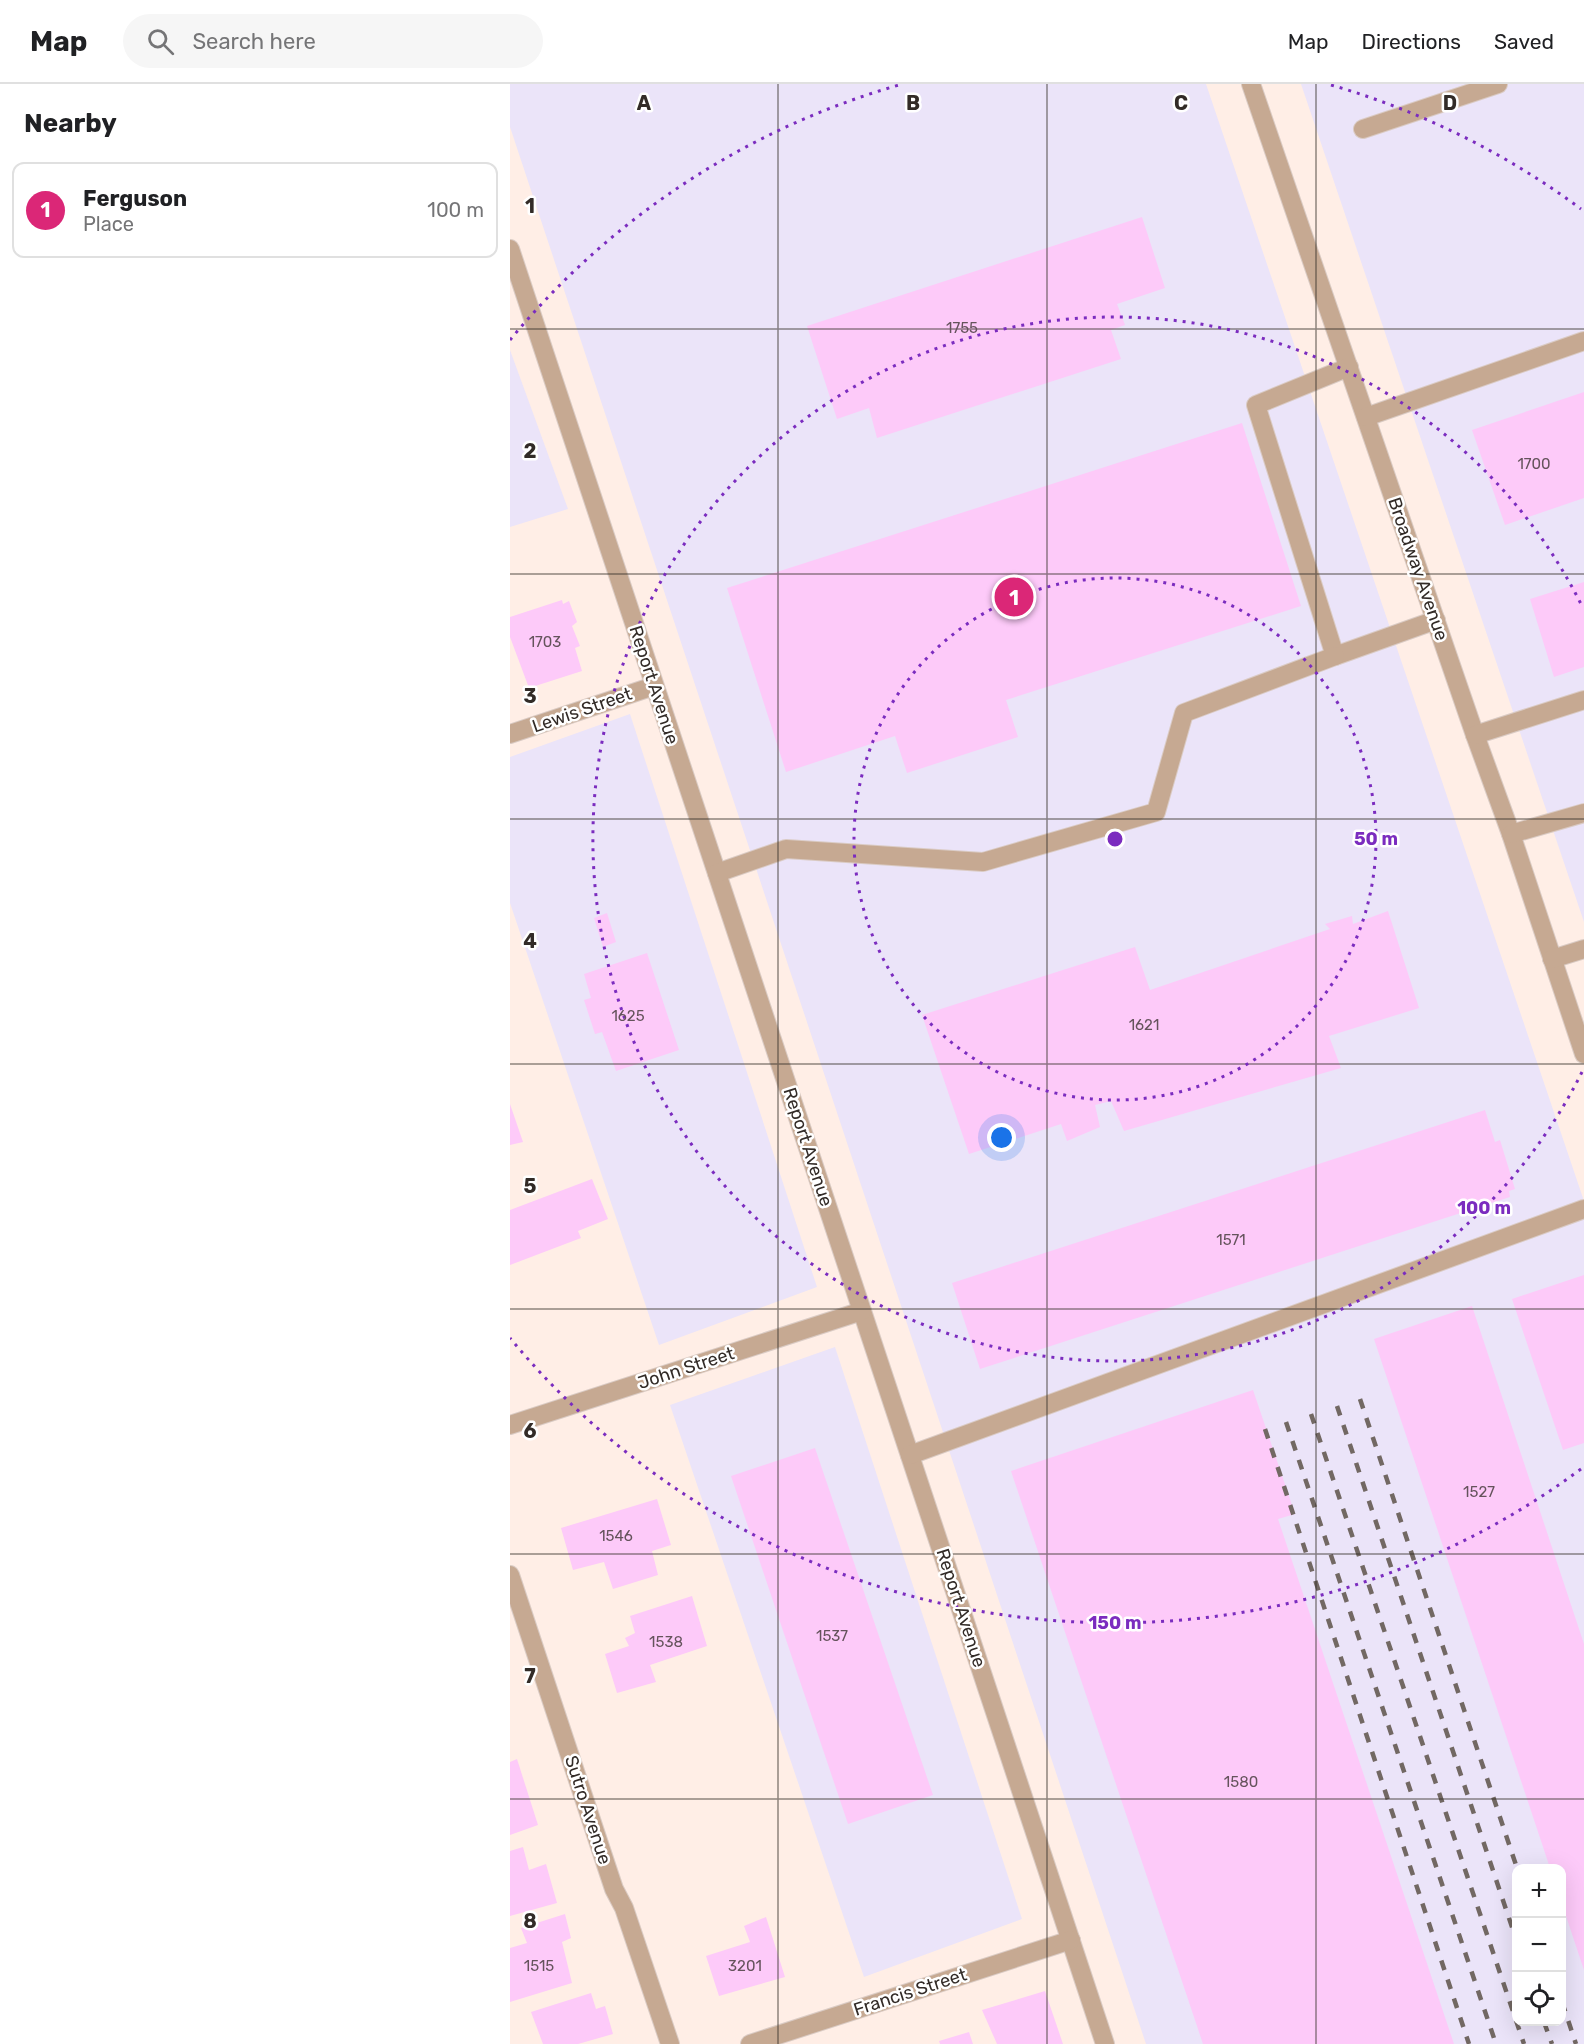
<!DOCTYPE html>
<html lang="en">
<head>
<meta charset="utf-8">
<style>
	body { margin:0; font-family:Rubik,sans-serif; background:#f6f6f6; color:#202124 }
	.controls { position:absolute; right:18px; bottom:18px; display:grid; overflow:hidden; border-radius:12px; box-shadow:0 6px 24px #0002 }
	.controls button { width:54px; height:54px; display:grid; place-items:center; padding:0; border:0; border-bottom:2px solid #e0e0e0; background:#fff; color:#202124; font:30px sans-serif }
	.you { position:absolute; left:492px; top:1054px; width:21px; height:21px; margin:-15px; border:4px solid #fff; border-radius:50%; background:#1a73e8; box-shadow:0 0 0 9px #1a73e833 }
	.badge { display:grid; place-items:center; width:39px; height:39px; border-radius:50%; background:#db2777; color:#fff; font-size:20px; font-weight:700 }
	.pin { position:absolute; translate:-50% -50%; border:3px solid #fff; box-shadow:0 2px 6px #0006 }
	.list { margin:0; padding:0; list-style:none }
	h2 { display:flex; justify-content:space-between; align-items:center; height:78px; margin:0; padding:0 24px; font-size:26px }
	h2 small { font-size:20px; font-weight:400; color:#757577 }
	.list li { display:grid; grid-template-columns:39px 1fr auto; gap:18px; align-items:center; box-sizing:border-box; height:96px; margin:0 12px 12px; padding:0 12px; border:2px solid #e0e0e0; border-radius:12px }
	.list b { display:block; font-size:22px; white-space:nowrap }
	.list p { margin:0; font-size:20px; white-space:nowrap; color:#757577 }
	.list em { font-size:20px; font-style:normal; color:#757577 }
	.icon { flex:none; width:33px; height:33px; fill:none; stroke:currentColor; stroke-width:2; stroke-linecap:round; stroke-linejoin:round }
	.map { position:relative; flex:none; width:1074px; height:1960px; overflow:hidden }
	header { display:flex; align-items:center; gap:36px; box-sizing:border-box; height:84px; padding:0 30px; background:#fff; border-bottom:2px solid #e0e0e0 }
	header strong { font-size:28px }
	nav { display:flex; gap:33px; margin-inline-start:auto; font-size:21px }
	.search { width:420px; height:54px; background:#f6f6f6; display:flex; align-items:center; gap:15px; box-sizing:border-box; padding:0 21px; border-radius:33px; color:#757577; font-size:22px }
	main { display:flex }
	aside { flex:1; background:#fff }
	.map>svg:first-child { display:block }
	.industrial { fill:#ebe4f9; fill-rule:evenodd }
	.building { fill:#fdcaf9 }
	.lines { fill:none; stroke-linecap:round; stroke-linejoin:round }
	.minor-casing { stroke:#dacbc4; stroke-width:20 }
	.minor { stroke:#c6a992; stroke-width:18 }
	.rail { stroke:#726863; stroke-width:4.5; stroke-dasharray:10 10; stroke-linecap:butt }
	.grid { fill:none; stroke:#322b27; stroke-width:1.5; stroke-opacity:0.55 }
	.ring { fill:none; stroke:#7b2cbf; stroke-width:3; stroke-dasharray:3 6 }
	.labels { text-anchor:middle; dominant-baseline:central; stroke-width:5; stroke-linejoin:round; paint-order:stroke }
	.number-label { font-size:15px; fill:#65535c }
	.street-label { font-size:18px; fill:#322b27; stroke:#fff }
	.grid-label { font-size:20px; text-anchor:middle; font-weight:bold; fill:#322b27; stroke:#fff; stroke-width:5; stroke-linejoin:round; paint-order:stroke }
	.centre { fill:#7b2cbf; stroke:#fff; stroke-width:3 }
	.ring-label { font-size:18px; text-anchor:middle; font-weight:bold; fill:#7b2cbf; stroke:#fff; stroke-width:5; stroke-linejoin:round; paint-order:stroke }
</style>
</head>
<body>
<header>
<strong>Map</strong>
<div class="search"><svg class="icon" aria-label="search" viewBox="0 0 24 24"><circle cx="10" cy="10" r="6"/><path d="M15 15l6 6"/></svg>Search here</div>
<nav><a>Map</a><a>Directions</a><a>Saved</a></nav>
</header>
<main>
<aside>
<h2>Nearby<small></small></h2>
<ul class="list">
<li><span class="badge">1</span><div><b>Ferguson</b><p>Place</p></div><em>100 m</em></li>
</ul>
</aside>
<div class="map">
<svg width="1074" height="1960" viewBox="0 0 1074 1960">
	<rect width="100%" height="100%" fill="#ffeee6"/>
	<g class="industrial">
		<path d="M0 0H696L1074 1117V1960H636L0 43ZM1006 1784H1052V1938H1006Z"/>
		<path d="M791 0H1074V838Z"/>
		<path d="M0 266 58 425 0 443Z"/>
		<path d="M120 630 307 1203 149 1261 0 819V673Z"/>
		<path d="M325 1263 512 1835 354 1893 160 1321Z"/>
	</g>
	<g class="building">
		<path d="M632 133 655 204 607 220 615 241 601 246 611 275 367 354 359 324 327 335 297 242Z"/>
		<path d="M1074 308V414L995 441 962 346Z"/>
		<path d="M732 339 791 522 496 616 508 653 397 689 385 652 276 688 217 504Z"/>
		<path d="M1074 498V583L1044 593 1020 515Z"/>
		<path d="M52 516 53 520 59 517 67 538 62 542 70 562 65 564 72 587 19 604 0 553V533Z"/>
		<path d="M878 827 909 924 819 952 831 984 614 1047 601 1017 585 1021 590 1043 557 1057 551 1040 459 1070 412 931 625 863 640 906 820 845 815 840 842 832 843 840Z"/>
		<path d="M97 829 106 858 93 863 84 834Z"/>
		<path d="M137 869 169 966 106 987 92 948 85 950 74 916 81 914 74 890Z"/>
		<path d="M0 1020 13 1058 0 1061Z"/>
		<path d="M975 1026 985 1058 990 1056 1005 1105 999 1107 1000 1113 470 1285 442 1199Z"/>
		<path d="M82 1095 98 1135 68 1147 71 1154 0 1181V1126Z"/>
		<path d="M1074 1191V1359L1053 1366 1002 1215Z"/>
		<path d="M962 1222 1074 1560V1886L1052 1820V1784H1040L864 1255Z"/>
		<path d="M743 1306 785 1430 768 1435 944 1960H693L501 1387Z"/>
		<path d="M305 1364 423 1711 338 1740 221 1392Z"/>
		<path d="M147 1415 161 1461 142 1467 148 1491 103 1505 94 1478 63 1486 51 1444Z"/>
		<path d="M182 1512 197 1562 140 1581 146 1598 107 1609 95 1570 119 1562 115 1554 125 1549 120 1532Z"/>
		<path d="M7 1675 28 1741 0 1751V1678Z"/>
		<path d="M13 1763 19 1786 36 1780 47 1819 0 1832V1767Z"/>
		<path d="M55 1830 61 1854 52 1858 62 1899 0 1918V1864L17 1859 11 1844Z"/>
		<path d="M256 1833 275 1893 209 1912 196 1872 240 1858 234 1842Z"/>
		<path d="M535 1907 553 1960H487L472 1926Z"/>
		<path d="M81 1909 86 1925 95 1922 103 1950 68 1960H33L21 1928Z"/>
		<path d="M459 1948 463 1960H430L429 1957Z"/>
	</g>
	<g class="lines">
		<g class="minor-casing">
			<g id="minor">
				<path d="M741 0 965 651 1001 750 1074 970"/>
				<path d="M853 45 988 0"/>
				<path d="M0 165 595 1960"/>
				<path d="M839 283 746 321 825 572 926 536"/>
				<path d="M856 333 1074 257"/>
				<path d="M0 650 144 602"/>
				<path d="M965 651 1074 616"/>
				<path d="M1001 750 1074 729"/>
				<path d="M207 789 276 765 473 778 646 728 674 629 825 572"/>
				<path d="M1042 875 1074 865"/>
				<path d="M0 1341 352 1227"/>
				<path d="M400 1371 1074 1125"/>
				<path d="M0 1491 104 1805 114 1824 160 1960"/>
				<path d="M240 1960 561 1856"/>
			</g>
		</g>
		<use href="#minor" class="minor"/>
		<g class="rail">
			<path d="M850 1315 1007 1784"/>
			<path d="M827 1322 1006 1855"/>
			<path d="M801 1330 1014 1960"/>
			<path d="M776 1338 986 1960"/>
			<path d="M755 1345 959 1960"/>
			<path d="M1052 1918 1066 1960"/>
			<path d="M1034 1938 1042 1960"/>
		</g>
	</g>
	<path class="grid" d="M268 0V1960M537 0V1960M806 0V1960M0 245H1074M0 490H1074M0 735H1074M0 980H1074M0 1225H1074M0 1470H1074M0 1715H1074"/>
	<g class="ring">
		<circle cx="605" cy="755" r="261"/>
		<path d="M1072 988A522 522 0 1 1 1072 522"/>
		<path d="M1071 1385A784 784 0 0 1 0 1254M0 256A784 784 0 0 1 389 1M821 1A784 784 0 0 1 1071 125"/>
	</g>
	<g class="labels">
		<g class="number-label">
			<text x="452" y="244">1755</text>
			<text x="1024" y="380">1700</text>
			<text x="35" y="558">1703</text>
			<text x="118" y="932">1625</text>
			<text x="634" y="941">1621</text>
			<text x="721" y="1156">1571</text>
			<text x="969" y="1408">1527</text>
			<text x="106" y="1452">1546</text>
			<text x="322" y="1552">1537</text>
			<text x="156" y="1558">1538</text>
			<text x="731" y="1698">1580</text>
			<text x="29" y="1882">1515</text>
			<text x="235" y="1882">3201</text>
		</g>
		<g class="street-label">
			<text transform="translate(908 485) rotate(71)">Broadway Avenue</text>
			<text transform="translate(144 601) rotate(72)">Report Avenue</text>
			<text transform="translate(72 626) rotate(-19)">Lewis Street</text>
			<text transform="translate(298 1063) rotate(72)">Report Avenue</text>
			<text transform="translate(176 1284) rotate(-18)">John Street</text>
			<text transform="translate(451 1524) rotate(72)">Report Avenue</text>
			<text transform="translate(78 1726) rotate(72)">Sutro Avenue</text>
			<text transform="translate(400 1908) rotate(-18)">Francis Street</text>
		</g>
	</g>
	<g class="grid-label">
		<text x="134" y="26">A</text>
		<text x="403" y="26">B</text>
		<text x="671" y="26">C</text>
		<text x="940" y="26">D</text>
		<text x="20" y="129">1</text>
		<text x="20" y="374">2</text>
		<text x="20" y="619">3</text>
		<text x="20" y="864">4</text>
		<text x="20" y="1109">5</text>
		<text x="20" y="1354">6</text>
		<text x="20" y="1599">7</text>
		<text x="20" y="1844">8</text>
	</g>
	<circle cx="605" cy="755" r="9" class="centre"/>
	<g class="ring-label">
		<text x="866" y="761">50 m</text>
		<text x="974" y="1130">100 m</text>
		<text x="605" y="1545">150 m</text>
	</g>
</svg>
<div class="controls">
<button>+</button>
<button>−</button>
<button><svg class="icon" aria-label="locate" viewBox="0 0 24 24"><circle cx="12" cy="12" r="6"/><path d="M12 2v4M12 18v4M2 12h4M18 12h4"/></svg></button>
</div>
<div class="you"></div>
<div class="pin badge" style="left:504px;top:513px">1</div>
</div>
</main>
</body>
</html>
